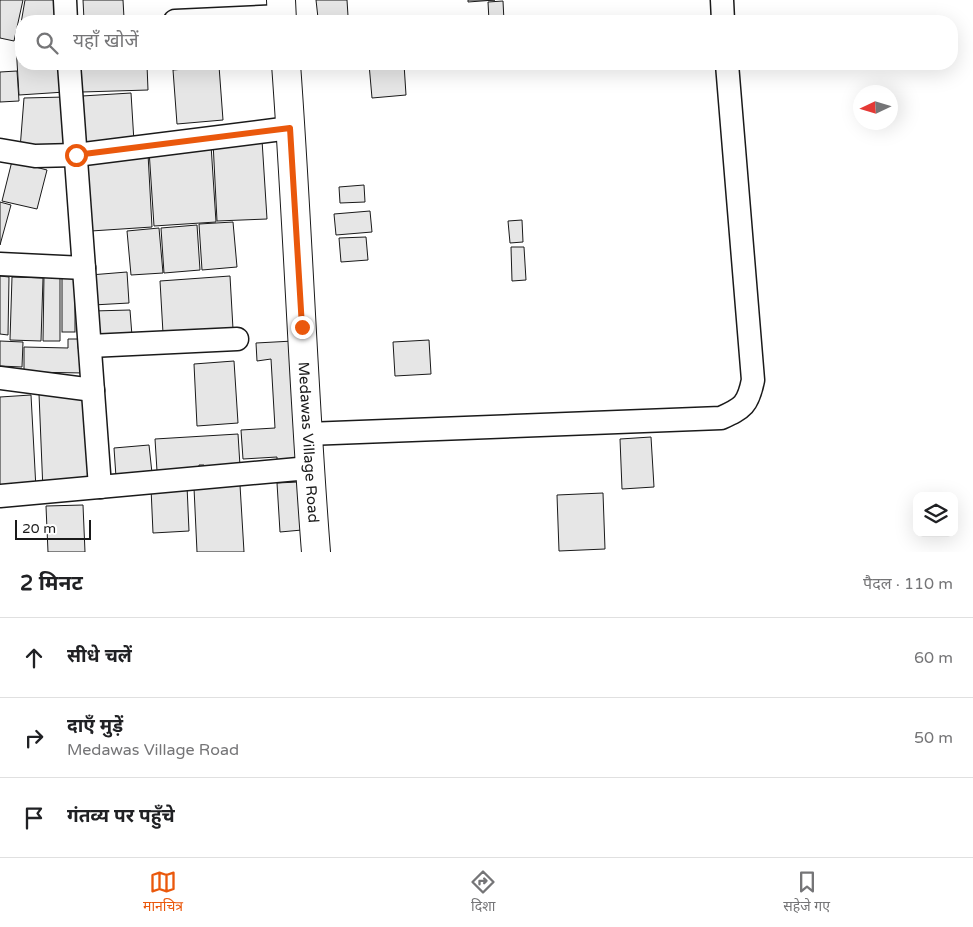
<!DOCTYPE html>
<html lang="hi">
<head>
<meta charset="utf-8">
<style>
	body { margin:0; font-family:"Varela Round","Noto Sans Devanagari",sans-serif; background:#f2f2f2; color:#202124 }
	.controls { position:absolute; right:15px; bottom:15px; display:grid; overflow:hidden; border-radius:10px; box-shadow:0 5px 20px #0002 }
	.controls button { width:45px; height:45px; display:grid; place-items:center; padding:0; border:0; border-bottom:1px solid #e0e0e0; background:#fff; color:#202124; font:25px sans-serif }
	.compass { position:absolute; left:853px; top:85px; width:45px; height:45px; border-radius:50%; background:#fff; box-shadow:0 5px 20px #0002; rotate:266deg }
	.scale { position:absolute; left:15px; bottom:12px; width:76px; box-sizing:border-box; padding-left:5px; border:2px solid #1a1a1a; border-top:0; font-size:14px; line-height:18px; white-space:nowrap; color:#1a1a1a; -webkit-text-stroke:4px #fff; paint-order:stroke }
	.stop { position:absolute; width:15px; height:15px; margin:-11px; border:4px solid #ea580c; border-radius:50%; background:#fff }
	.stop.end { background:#ea580c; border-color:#fff; box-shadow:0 1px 5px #0008 }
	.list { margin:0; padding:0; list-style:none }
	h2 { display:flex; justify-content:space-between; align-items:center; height:65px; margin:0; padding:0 20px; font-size:21px }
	h2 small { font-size:16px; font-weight:400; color:#757577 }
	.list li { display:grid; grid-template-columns:32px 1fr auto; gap:15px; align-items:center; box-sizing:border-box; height:80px; padding:0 20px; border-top:1px solid #e0e0e0 }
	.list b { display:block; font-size:19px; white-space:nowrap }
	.list p { margin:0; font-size:16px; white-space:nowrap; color:#757577 }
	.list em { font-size:16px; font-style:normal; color:#757577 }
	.icon { flex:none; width:28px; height:28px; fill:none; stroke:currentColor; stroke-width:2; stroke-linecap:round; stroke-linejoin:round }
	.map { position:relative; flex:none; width:973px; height:552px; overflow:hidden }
	.search { position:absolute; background:#fff; box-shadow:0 5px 20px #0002; left:15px; right:15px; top:15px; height:55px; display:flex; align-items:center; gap:12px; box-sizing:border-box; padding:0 18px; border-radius:20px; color:#757577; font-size:19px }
	.sheet { height:305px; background:#fff }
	nav { display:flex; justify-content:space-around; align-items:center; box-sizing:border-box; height:70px; border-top:1px solid #e0e0e0; background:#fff; font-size:14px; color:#757577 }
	nav a { display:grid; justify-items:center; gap:2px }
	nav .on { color:#ea580c }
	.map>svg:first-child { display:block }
	.building { fill:#e6e6e6; stroke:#1a1a1a }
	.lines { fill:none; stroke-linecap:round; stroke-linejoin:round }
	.minor-casing { stroke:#1a1a1a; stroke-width:25 }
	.tertiary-casing { stroke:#1a1a1a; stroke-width:30 }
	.minor { stroke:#fff; stroke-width:22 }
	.tertiary { stroke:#fff; stroke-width:28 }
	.route { stroke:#ea580c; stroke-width:6 }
	.labels { text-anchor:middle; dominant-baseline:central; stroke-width:4; stroke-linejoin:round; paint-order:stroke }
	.street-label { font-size:15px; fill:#1a1a1a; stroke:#fff }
</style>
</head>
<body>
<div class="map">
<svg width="973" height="552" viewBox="0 0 973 552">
	<rect width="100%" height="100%" fill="#fff"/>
	<g class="building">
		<path d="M0 0H23L14 41 0 38Z"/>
		<path d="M25 0H61L62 21H21V35H19Z"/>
		<path d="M83 0H123L124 18 84 20Z"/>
		<path d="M316 0H347L348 16 318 18Z"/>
		<path d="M468 0H495L468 2Z"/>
		<path d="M503 1 504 21H489L488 2Z"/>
		<path d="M21 44V64H64L65 92 19 95 16 45Z"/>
		<path d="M369 64H404L406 95 372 98Z"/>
		<path d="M147 65 148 90 82 92 81 68Z"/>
		<path d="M219 66 223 120 177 124 173 70Z"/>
		<path d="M17 71 19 101 0 102V72Z"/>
		<path d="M131 93 134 142 84 145 82 96Z"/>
		<path d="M65 97 68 151 20 149 24 98Z"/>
		<path d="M262 140 267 219 217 221 213 142Z"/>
		<path d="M211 145 216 222 154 226 149 150Z"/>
		<path d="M148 154 152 227 91 231 86 158Z"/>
		<path d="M12 161 47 170 37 209 2 201Z"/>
		<path d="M364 185 365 202 340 203 339 187Z"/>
		<path d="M0 202 11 205 0 245Z"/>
		<path d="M370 211 372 232 336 235 334 214Z"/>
		<path d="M522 220 523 242 510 243 508 221Z"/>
		<path d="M233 222 237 267 202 270 199 224Z"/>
		<path d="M197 225 200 270 164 273 161 228Z"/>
		<path d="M159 228 163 273 131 275 127 231Z"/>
		<path d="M366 237 368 260 341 262 339 238Z"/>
		<path d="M511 247H524L526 280 512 281Z"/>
		<path d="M127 272 129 303 93 305 90 275Z"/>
		<path d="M44 275H60V341H43Z"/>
		<path d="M0 276 9 277 8 335 0 334Z"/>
		<rect x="62" y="276" width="13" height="56"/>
		<path d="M230 276 233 329 163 333 160 281Z"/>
		<path d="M12 277 43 278 41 341 10 340Z"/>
		<path d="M130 310 132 336 94 338 93 311Z"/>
		<path d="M68 339H85V373L24 372V347L68 348Z"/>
		<path d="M429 340 431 374 395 376 393 342Z"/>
		<path d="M0 341 23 342 22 367 0 366Z"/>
		<path d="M293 341 303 462 277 464V457L243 459 241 430 275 428 271 359 257 361 256 343Z"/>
		<path d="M234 361 238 423 197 426 194 364Z"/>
		<path d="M39 394 87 399 92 481 43 491Z"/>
		<path d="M31 395 36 489 0 495V397Z"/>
		<path d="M238 434 240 466 205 468 204 465H199V468L157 471 155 439Z"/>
		<path d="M651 437 654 487 622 489 620 439Z"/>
		<path d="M149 445 152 473 116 477 114 448Z"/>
		<path d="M298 482 302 530 280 532 277 483Z"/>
		<path d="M240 485 244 552H197L194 488Z"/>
		<path d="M187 486 189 531 153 533 151 488Z"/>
		<path d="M603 493 605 549 559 551 557 495Z"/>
		<path d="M83 505 85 552H48L46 506Z"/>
	</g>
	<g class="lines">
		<g class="minor-casing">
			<g id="minor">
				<path d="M65 0 66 21"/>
				<path d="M722 0 723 21"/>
				<path d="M175 21 282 16"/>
				<path d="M69 64 100 487"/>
				<path d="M0 150 35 156 76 155 290 128"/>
				<path d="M0 264 84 268"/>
				<path d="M90 346 237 339"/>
				<path d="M0 378 93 390"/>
				<path d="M307 434 721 418C743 408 748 405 753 380L727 64"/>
				<path d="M0 496 309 468"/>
			</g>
		</g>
		<g class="tertiary-casing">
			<g id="tertiary">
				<path d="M281 0 282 21"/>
				<path id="s1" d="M286 64C298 226 303 389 316 552"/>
			</g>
		</g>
		<use href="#minor" class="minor"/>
		<use href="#tertiary" class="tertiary"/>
	</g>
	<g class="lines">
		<path class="route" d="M76 155 290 128 302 327"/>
	</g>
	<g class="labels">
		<g class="street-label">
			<text stroke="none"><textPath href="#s1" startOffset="379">Medawas Village Road</textPath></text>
		</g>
	</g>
</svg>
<div class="controls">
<button><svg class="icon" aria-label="layers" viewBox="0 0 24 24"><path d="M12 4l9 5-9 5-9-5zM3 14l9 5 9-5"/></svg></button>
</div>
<svg class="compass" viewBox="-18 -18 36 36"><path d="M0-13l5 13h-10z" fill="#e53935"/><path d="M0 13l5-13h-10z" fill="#757577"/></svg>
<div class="scale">20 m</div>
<div class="stop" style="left:76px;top:155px"></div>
<div class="stop end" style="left:302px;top:327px"></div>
<div class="search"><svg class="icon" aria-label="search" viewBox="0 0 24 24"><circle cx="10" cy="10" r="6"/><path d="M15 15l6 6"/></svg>यहाँ खोजें</div>
</div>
<section class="sheet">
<h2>2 मिनट<small>पैदल · 110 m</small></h2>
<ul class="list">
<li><svg class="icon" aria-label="ahead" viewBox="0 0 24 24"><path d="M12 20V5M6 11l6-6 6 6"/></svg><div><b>सीधे चलें</b></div><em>60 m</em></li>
<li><svg class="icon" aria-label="right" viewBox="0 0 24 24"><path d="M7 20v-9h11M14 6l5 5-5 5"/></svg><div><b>दाएँ मुड़ें</b><p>Medawas Village Road</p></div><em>50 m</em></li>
<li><svg class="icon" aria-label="arrive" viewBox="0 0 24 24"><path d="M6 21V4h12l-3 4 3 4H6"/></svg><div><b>गंतव्य पर पहुँचे</b></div></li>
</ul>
</section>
<nav>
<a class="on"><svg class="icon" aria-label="map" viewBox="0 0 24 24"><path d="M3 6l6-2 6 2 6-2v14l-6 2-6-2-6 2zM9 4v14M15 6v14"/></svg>मानचित्र</a>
<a><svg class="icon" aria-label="directions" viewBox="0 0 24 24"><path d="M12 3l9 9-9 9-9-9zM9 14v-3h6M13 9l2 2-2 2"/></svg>दिशा</a>
<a><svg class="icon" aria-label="saved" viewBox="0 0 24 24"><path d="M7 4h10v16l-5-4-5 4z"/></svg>सहेजे गए</a>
</nav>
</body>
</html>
